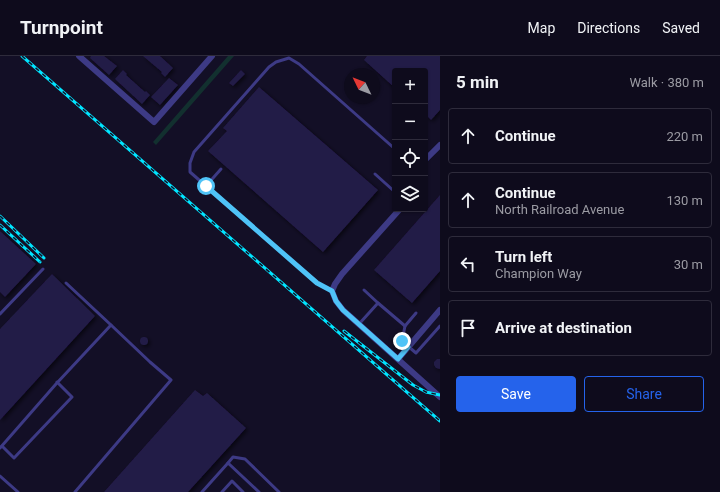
<!DOCTYPE html>
<html lang="en">
<head>
<meta charset="utf-8">
<style>
	body { margin:0; font-family:Roboto,sans-serif; background:#171425; color:#f1f3f6 }
	.controls { position:absolute; right:12px; top:12px; display:grid; overflow:hidden; border-radius:4px; box-shadow:0 1px 3px #0004 }
	.controls button { width:36px; height:36px; display:grid; place-items:center; padding:0; border:0; border-bottom:1px solid #2e2b3b; background:#0e0b1c; color:#f1f3f6; font:20px sans-serif }
	.compass { position:absolute; left:344px; top:12px; width:36px; height:36px; border-radius:50%; background:#0e0b1c; box-shadow:0 1px 3px #0004; rotate:313deg }
	.stop { position:absolute; width:12px; height:12px; margin:-9px; border:3px solid #4fc3f7; border-radius:50%; background:#fff }
	.stop.end { background:#4fc3f7; border-color:#fff; box-shadow:0 1px 4px #0008 }
	.list { margin:0; padding:0; list-style:none }
	h2 { display:flex; justify-content:space-between; align-items:center; height:52px; margin:0; padding:0 16px; font-size:17px }
	h2 small { font-size:13px; font-weight:400; color:#9b9ba3 }
	.list li { display:grid; grid-template-columns:26px 1fr auto; gap:12px; align-items:center; box-sizing:border-box; height:56px; margin:0 8px 8px; padding:0 8px; border:1px solid #2e2b3b; border-radius:4px }
	.list b { display:block; font-size:15px; white-space:nowrap }
	.list p { margin:0; font-size:13px; white-space:nowrap; color:#9b9ba3 }
	.list em { font-size:13px; font-style:normal; color:#9b9ba3 }
	.actions { display:flex; gap:8px; padding:12px 16px }
	.actions a { flex:1; padding:9px 0; border:1px solid #2563eb; border-radius:4px; text-align:center; font-size:14px; color:#2563eb }
	.actions .main { background:#2563eb; color:#fff }
	.icon { flex:none; width:22px; height:22px; fill:none; stroke:currentColor; stroke-width:2; stroke-linecap:round; stroke-linejoin:round }
	.map { position:relative; flex:none; width:440px; height:436px; overflow:hidden }
	header { display:flex; align-items:center; gap:24px; box-sizing:border-box; height:56px; padding:0 20px; background:#0e0b1c; border-bottom:1px solid #2e2b3b }
	header strong { font-size:19px }
	nav { display:flex; gap:22px; margin-inline-start:auto; font-size:14px }
	main { display:flex }
	aside { flex:1; background:#0e0b1c }
	.map>svg:first-child { display:block }
	.green { fill:#12302f }
	.building { fill:#241b47; filter:url(#shadow) }
	.lines { fill:none; stroke-linecap:round; stroke-linejoin:round }
	.service { stroke:#3d3a85; stroke-width:3 }
	.minor { stroke:#3d3a85; stroke-width:6 }
	.rail-casing { stroke:#00e5ff; stroke-width:3 }
	.rail { stroke:#130f26; stroke-width:1.5; stroke-dasharray:4.5; stroke-linecap:butt }
	.route { stroke:#4fc3f7; stroke-width:5 }
</style>
</head>
<body>
<header>
<strong>Turnpoint</strong>
<nav><a>Map</a><a>Directions</a><a>Saved</a></nav>
</header>
<main>
<div class="map">
<svg width="440" height="436" viewBox="0 0 440 436">
	<defs>
		<filter id="shadow"><feDropShadow dx="2" dy="2" stdDeviation="2" flood-color="#0009"/></filter>
	</defs>
	<rect width="100%" height="100%" fill="#130f26"/>
	<path class="green" d="M228 0H234L156 89 153 86Z"/>
	<g class="building">
		<path d="M91 0H104L117 10 109 19 90 2Z"/>
		<path d="M143 0H160L173 12 165 21 161 17 162 16Z"/>
		<path d="M367 0H440V54L431 64 425 58V15H395V32L364 4Z"/>
		<path d="M123 14 127 18 126 19 145 36 146 35 150 39 142 48 115 23Z"/>
		<path d="M241 14 245 18 233 30 229 27Z"/>
		<path d="M169 22 178 29 160 49 151 41Z"/>
		<path d="M259 31 378 134 323 196 208 95 227 75 223 72Z"/>
		<path d="M440 139V215L412 247 374 214Z"/>
		<path d="M0 175 36 208 5 241 0 236Z"/>
		<path d="M52 218 95 260 0 364V273Z"/>
		<circle cx="144" cy="285" r="4"/>
		<path d="M437 303H440V313L436 312 434 309V306Z"/>
		<path d="M195 334 203 340 207 337 246 372 188 436H104Z"/>
	</g>
	<g class="lines">
		<g class="service">
			<path d="M375 118 395 136"/>
			<path d="M206 130 221 113"/>
			<path d="M66 227 111 269"/>
			<path d="M364 234 378 247"/>
			<path d="M332 235 317 227 302 214 190 116V107L194 96 269 11 276 6 289 2 299 8 395 93"/>
			<path d="M0 258 43 213"/>
			<path d="M359 268 378 247 405 270 416 257"/>
			<path d="M405 270 402 285 416 297 440 270"/>
			<path d="M2 390 14 402 72 341 57 326"/>
			<path d="M0 392 56 328 111 269 150 306 171 324 75 436"/>
			<path d="M228 407 233 401 245 403 279 436"/>
			<path d="M0 420 18 436"/>
			<path d="M202 436 228 407 259 436"/>
			<path d="M222 436 232 425 243 436"/>
		</g>
		<g class="minor">
			<path d="M79 0 154 66 212 0"/>
			<path d="M425 104 440 89"/>
			<path d="M400 153 342 218 335 228 332 235 336 245 343 254 440 341"/>
			<path d="M398 303 440 254"/>
		</g>
		<g class="rail-casing">
			<g id="rail">
				<path d="M22 0 440 365"/>
				<path d="M0 160 44 202"/>
				<path d="M0 169 40 206"/>
				<path d="M344 275 413 329 426 336 440 339"/>
			</g>
		</g>
		<use href="#rail" class="rail"/>
	</g>
	<g class="lines">
		<path class="route" d="M206 130 317 227 332 235 336 245 343 254 398 303 408 291 402 285"/>
	</g>
</svg>
<div class="controls">
<button>+</button>
<button>−</button>
<button><svg class="icon" aria-label="locate" viewBox="0 0 24 24"><circle cx="12" cy="12" r="6"/><path d="M12 2v4M12 18v4M2 12h4M18 12h4"/></svg></button>
<button><svg class="icon" aria-label="layers" viewBox="0 0 24 24"><path d="M12 4l9 5-9 5-9-5zM3 14l9 5 9-5"/></svg></button>
</div>
<svg class="compass" viewBox="-18 -18 36 36"><path d="M0-13l5 13h-10z" fill="#e53935"/><path d="M0 13l5-13h-10z" fill="#9b9ba3"/></svg>
<div class="stop" style="left:206px;top:130px"></div>
<div class="stop end" style="left:402px;top:285px"></div>
</div>
<aside>
<h2>5 min<small>Walk · 380 m</small></h2>
<ul class="list">
<li><svg class="icon" aria-label="ahead" viewBox="0 0 24 24"><path d="M12 20V5M6 11l6-6 6 6"/></svg><div><b>Continue</b></div><em>220 m</em></li>
<li><svg class="icon" aria-label="ahead" viewBox="0 0 24 24"><path d="M12 20V5M6 11l6-6 6 6"/></svg><div><b>Continue</b><p>North Railroad Avenue</p></div><em>130 m</em></li>
<li><svg class="icon" aria-label="left" viewBox="0 0 24 24"><path d="M17 20v-9H6M10 6l-5 5 5 5"/></svg><div><b>Turn left</b><p>Champion Way</p></div><em>30 m</em></li>
<li><svg class="icon" aria-label="arrive" viewBox="0 0 24 24"><path d="M6 21V4h12l-3 4 3 4H6"/></svg><div><b>Arrive at destination</b></div></li>
</ul>
<div class="actions"><a class="main">Save</a><a>Share</a></div>
</aside>
</main>
</body>
</html>
